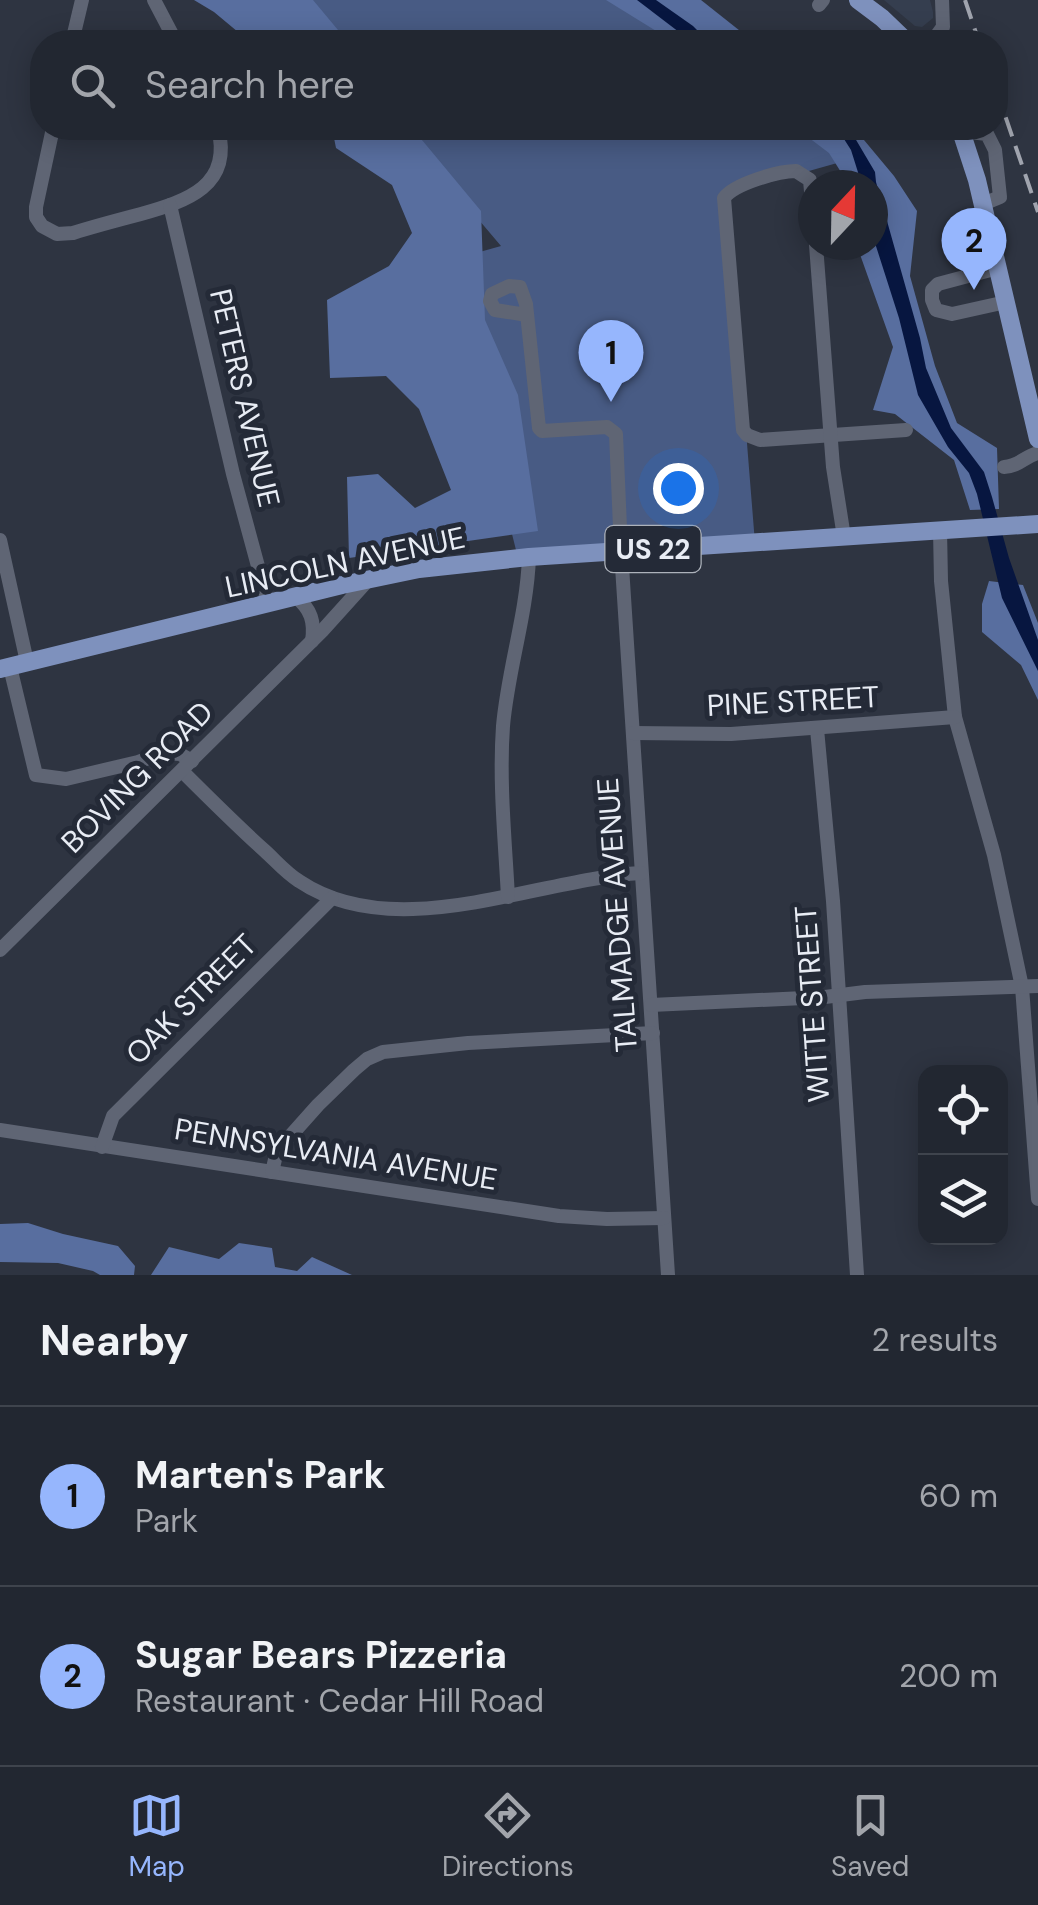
<!DOCTYPE html>
<html lang="en">
<head>
<meta charset="utf-8">
<style>
	body { margin:0; font-family:"DM Sans",sans-serif; background:#2e333d; color:#f1f3f6 }
	.controls { position:absolute; right:30px; bottom:30px; display:grid; overflow:hidden; border-radius:20px; box-shadow:0 5px 25px #0003 }
	.controls button { width:90px; height:90px; display:grid; place-items:center; padding:0; border:0; border-bottom:2px solid #3f444d; background:#222731; color:#f1f3f6; font:50px sans-serif }
	.compass { position:absolute; left:798px; top:170px; width:90px; height:90px; border-radius:50%; background:#222731; box-shadow:0 5px 25px #0003; rotate:22deg }
	.you { position:absolute; left:678px; top:488px; width:35px; height:35px; margin:-25px; border:8px solid #fff; border-radius:50%; background:#1a73e8; box-shadow:0 0 0 15px #1a73e833 }
	.badge { display:grid; place-items:center; width:65px; height:65px; border-radius:50%; background:#96b6fd; color:#111; font-size:32px; font-weight:700 }
	.pin { position:absolute; translate:-50% -82px; filter:drop-shadow(0 2px 5px #0008) }
	.pin::after { content:''; position:absolute; top:52px; width:35px; height:30px; background:inherit; clip-path:polygon(0 0,100% 0,50% 100%) }
	.list { margin:0; padding:0; list-style:none }
	h2 { display:flex; justify-content:space-between; align-items:center; height:130px; margin:0; padding:0 40px; font-size:42px }
	h2 small { font-size:32px; font-weight:400; color:#a2a5ab }
	.list li { display:grid; grid-template-columns:65px 1fr auto; gap:30px; align-items:center; box-sizing:border-box; height:180px; padding:0 40px; border-top:2px solid #3f444d }
	.list b { display:block; font-size:38px; white-space:nowrap }
	.list p { margin:0; font-size:32px; white-space:nowrap; color:#a2a5ab }
	.list em { font-size:32px; font-style:normal; color:#a2a5ab }
	.icon { flex:none; width:55px; height:55px; fill:none; stroke:currentColor; stroke-width:2; stroke-linecap:round; stroke-linejoin:round }
	.map { position:relative; flex:none; width:1038px; height:1275px; overflow:hidden }
	.search { position:absolute; background:#222731; box-shadow:0 5px 25px #0003; left:30px; right:30px; top:30px; height:110px; display:flex; align-items:center; gap:25px; box-sizing:border-box; padding:0 35px; border-radius:40px; color:#a2a5ab; font-size:38px }
	.sheet { height:490px; background:#222731 }
	nav { display:flex; justify-content:space-around; align-items:center; box-sizing:border-box; height:140px; border-top:2px solid #3f444d; background:#222731; font-size:28px; color:#a2a5ab }
	nav a { display:grid; justify-items:center; gap:5px }
	nav .on { color:#96b6fd }
	.map>svg:first-child { display:block }
	.built { fill:#353e4f }
	.green { fill:#485b84 }
	.forest { fill:#586e9f }
	.water { fill:#071640 }
	.lines { fill:none; stroke-linecap:round; stroke-linejoin:round }
	.minor { stroke:#5f6574; stroke-width:14 }
	.major { stroke:#7e91bd; stroke-width:18 }
	.rail { stroke:#a0a4ae; stroke-width:4; stroke-dasharray:20 10; stroke-linecap:butt }
	.labels { text-anchor:middle; dominant-baseline:central; stroke-width:10; stroke-linejoin:round; paint-order:stroke }
	.shield { fill:#242a37; stroke:#adb2bb; stroke-width:2.5 }
	.shield-label { font-size:28px; font-weight:bold; fill:#e8ecf4 }
	.street-label { font-size:30px; fill:#e8ecf4; stroke:#242a37 }
</style>
</head>
<body>
<div class="map">
<svg width="1038" height="1275" viewBox="0 0 1038 1275">
	<rect width="100%" height="100%" fill="#2e3441"/>
	<path class="built" d="M884 0H930L933 12V18L922 27 915 26Z"/>
	<g class="green">
		<path d="M293 0H676L743 42H329Z"/>
		<path d="M401 128H845L862 156 727 194 755 543 518 558 444 262 501 246Z"/>
	</g>
	<g class="forest">
		<path d="M194 0H313L348 42H250L214 12Z"/>
		<path d="M606 0H701L754 42H674Z"/>
		<path d="M332 128H412L481 211 485 320 518 395 538 531 349 558 347 477 378 474 415 508 451 490 419 409 386 376 330 378 327 300 389 266 412 233 392 185 336 148Z"/>
		<path d="M796 128H854L894 176 917 211 910 276 935 366 957 423 997 448 999 509 970 510 954 460 895 414 873 410 893 347 857 246 873 245V185H849L829 153Z"/>
		<path d="M989 581 1023 585 1038 623V700L1021 665 982 632V604Z"/>
		<path d="M28 1223 63 1234 118 1246 135 1266 134 1275H100L93 1271 58 1263 0 1262V1224Z"/>
		<path d="M239 1243 272 1248 275 1267 297 1271 312 1257 352 1275H151L169 1247 219 1259Z"/>
	</g>
	<g class="water">
		<path d="M637 0H656L693 26 709 42H692Z"/>
		<path d="M837 128H849L875 172 876 182 920 338 926 368 951 428 984 472 992 497 1009 558 1038 640V671L1002 598 977 494 969 473 948 447 918 395 899 318 875 243 873 185H862L851 150Z"/>
	</g>
	<g class="lines">
		<g class="minor">
			<path d="M154 0 176 42"/>
			<path d="M819 5 823 0"/>
			<path d="M72 42 82 0"/>
			<path d="M932 42 943 27 942 0"/>
			<path d="M53 128 36 207V217L42 226 57 234 73 233C95 226 118 220 141 214 187 201 233 186 218 128"/>
			<path d="M961 131 987 134 995 150 1000 197 983 204"/>
			<path d="M170 205 233 474 268 603"/>
			<path d="M813 215 810 180 796 171C778 171 734 184 724 198L743 430 747 435 760 440 906 430"/>
			<path d="M816 245 833 467 844 537"/>
			<path d="M998 268 938 284 932 290V300L936 310 952 314 1006 302"/>
			<path d="M527 315 495 310 490 301 492 294 509 286 520 287 526 304 539 428 542 431 607 427 616 434 621 551 668 1275"/>
			<path d="M1004 467C1020 466 1023 457 1038 453"/>
			<path d="M940 530 941 581 955 717 994 855 1022 987 1038 1199"/>
			<path d="M0 540 27 662"/>
			<path d="M296 597C311 609 315 622 312 641"/>
			<path d="M10 667 36 775 66 779 138 762 162 753 180 754 192 761"/>
			<path d="M817 729 833 901 857 1275"/>
			<path d="M633 733 731 734 955 717"/>
			<path d="M182 771C209 798 236 825 265 851 276 861 286 873 299 881 396 946 536 879 641 873"/>
			<path d="M508 897C505 840 499 782 503 726 508 669 527 614 529 557"/>
			<path d="M0 950 322 631 368 580"/>
			<path d="M651 1005 825 997 865 992 1038 986"/>
			<path d="M0 1130 559 1216 607 1219 664 1218"/>
			<path d="M102 1147 113 1116 332 898"/>
			<path d="M272 1172 277 1151 318 1105 354 1070 367 1059 383 1052 468 1043 653 1033"/>
		</g>
		<g class="major">
			<path d="M858 0 882 18 907 42"/>
			<path d="M960 128 977 180 1038 439"/>
			<path d="M0 669 342 585 419 569 529 557 1038 524"/>
		</g>
		<g class="rail">
			<path d="M965 0 979 42"/>
			<path d="M996 89 1038 212"/>
		</g>
	</g>
	<g class="labels">
		<rect class="shield" x="605.5" y="526" width="95" height="46" rx="8"/>
		<g class="shield-label">
			<text x="653" y="549">US 22</text>
		</g>
		<g class="street-label">
			<text transform="translate(245 398) rotate(77)">PETERS AVENUE</text>
			<text transform="translate(345 562) rotate(-12)">LINCOLN AVENUE</text>
			<text transform="translate(793 701) rotate(-3)">PINE STREET</text>
			<text transform="translate(137 777) rotate(-45)">BOVING ROAD</text>
			<text transform="translate(617 915) rotate(-94)">TALMADGE AVENUE</text>
			<text transform="translate(191 999) rotate(-45)">OAK STREET</text>
			<text transform="translate(812 1004) rotate(-94)">WITTE STREET</text>
			<text transform="translate(336 1154) rotate(9)">PENNSYLVANIA AVENUE</text>
		</g>
	</g>
</svg>
<div class="controls">
<button><svg class="icon" aria-label="locate" viewBox="0 0 24 24"><circle cx="12" cy="12" r="6"/><path d="M12 2v4M12 18v4M2 12h4M18 12h4"/></svg></button>
<button><svg class="icon" aria-label="layers" viewBox="0 0 24 24"><path d="M12 4l9 5-9 5-9-5zM3 14l9 5 9-5"/></svg></button>
</div>
<svg class="compass" viewBox="-18 -18 36 36"><path d="M0-13l5 13h-10z" fill="#e53935"/><path d="M0 13l5-13h-10z" fill="#a2a5ab"/></svg>
<div class="you"></div>
<div class="pin badge" style="left:611px;top:402px">1</div>
<div class="pin badge" style="left:974px;top:290px">2</div>
<div class="search"><svg class="icon" aria-label="search" viewBox="0 0 24 24"><circle cx="10" cy="10" r="6"/><path d="M15 15l6 6"/></svg>Search here</div>
</div>
<section class="sheet">
<h2>Nearby<small>2 results</small></h2>
<ul class="list">
<li><span class="badge">1</span><div><b>Marten's Park</b><p>Park</p></div><em>60 m</em></li>
<li><span class="badge">2</span><div><b>Sugar Bears Pizzeria</b><p>Restaurant · Cedar Hill Road</p></div><em>200 m</em></li>
</ul>
</section>
<nav>
<a class="on"><svg class="icon" aria-label="map" viewBox="0 0 24 24"><path d="M3 6l6-2 6 2 6-2v14l-6 2-6-2-6 2zM9 4v14M15 6v14"/></svg>Map</a>
<a><svg class="icon" aria-label="directions" viewBox="0 0 24 24"><path d="M12 3l9 9-9 9-9-9zM9 14v-3h6M13 9l2 2-2 2"/></svg>Directions</a>
<a><svg class="icon" aria-label="saved" viewBox="0 0 24 24"><path d="M7 4h10v16l-5-4-5 4z"/></svg>Saved</a>
</nav>
</body>
</html>
